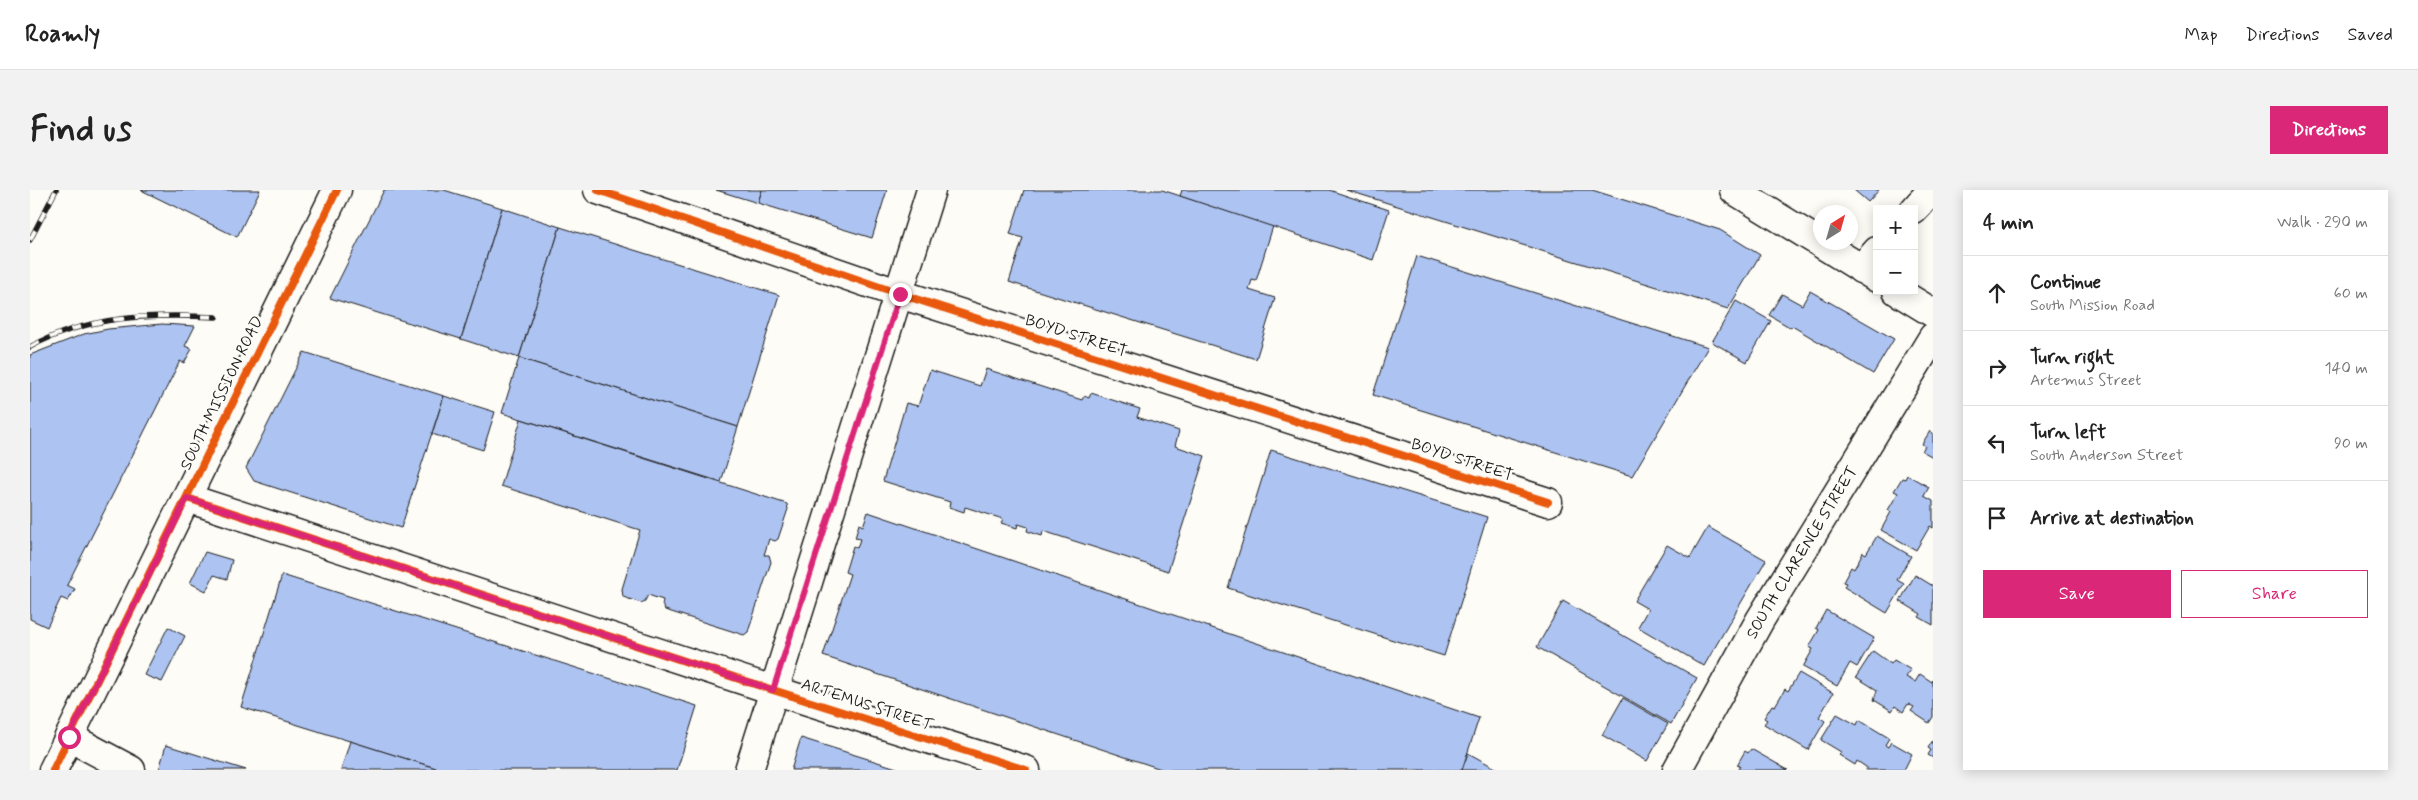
<!DOCTYPE html>
<html lang="en">
<head>
<meta charset="utf-8">
<style>
	body { margin:0; font-family:Mynerve,sans-serif; background:#f2f2f2; color:#222 }
	.controls { position:absolute; right:15px; top:15px; display:grid; overflow:hidden; border-radius:0px; box-shadow:0 2px 12px #0003 }
	.controls button { width:45px; height:45px; display:grid; place-items:center; padding:0; border:0; border-bottom:1px solid #e0e0e0; background:#fff; color:#222; font:25px sans-serif }
	.compass { position:absolute; left:1783px; top:15px; width:45px; height:45px; border-radius:50%; background:#fff; box-shadow:0 2px 12px #0003; rotate:37deg }
	.stop { position:absolute; width:15px; height:15px; margin:-11px; border:4px solid #db2777; border-radius:50%; background:#fff }
	.stop.end { background:#db2777; border-color:#fff; box-shadow:0 1px 5px #0008 }
	.list { margin:0; padding:0; list-style:none }
	h2 { display:flex; justify-content:space-between; align-items:center; height:65px; margin:0; padding:0 20px; font-size:21px }
	h2 small { font-size:16px; font-weight:400; color:#767676 }
	.list li { display:grid; grid-template-columns:32px 1fr auto; gap:15px; align-items:center; box-sizing:border-box; height:75px; padding:0 20px; border-top:1px solid #e0e0e0 }
	.list b { display:block; font-size:19px; white-space:nowrap }
	.list p { margin:0; font-size:16px; white-space:nowrap; color:#767676 }
	.list em { font-size:16px; font-style:normal; color:#767676 }
	.actions { display:flex; gap:10px; padding:15px 20px }
	.actions a { flex:1; padding:11px 0; border:1px solid #db2777; border-radius:0px; text-align:center; font-size:18px; color:#db2777 }
	.actions .main { background:#db2777; color:#fff }
	.icon { flex:none; width:28px; height:28px; fill:none; stroke:currentColor; stroke-width:2; stroke-linecap:round; stroke-linejoin:round }
	.map { position:relative; flex:none; width:1903px; height:580px; overflow:hidden; border-radius:0px }
	header { display:flex; align-items:center; gap:30px; box-sizing:border-box; height:70px; padding:0 25px; background:#fff; border-bottom:1px solid #e0e0e0 }
	header strong { font-size:24px }
	nav { display:flex; gap:28px; margin-inline-start:auto; font-size:18px }
	.intro { display:flex; align-items:center; justify-content:space-between; box-sizing:border-box; height:120px; padding:0 30px }
	h1 { margin:0; font-size:35px }
	.button { padding:12px 22px; border-radius:0px; background:#db2777; color:#fff; font-size:18px; font-weight:700 }
	main { display:flex; gap:30px; padding:0 30px }
	aside { flex:1; background:#fff; border-radius:0px; box-shadow:0 2px 12px #0003 }
	.map>svg:first-child { display:block }
	.building { fill:#adc3f1; stroke:#1c1c1c }
	.lines { fill:none; stroke-linecap:round; stroke-linejoin:round }
	.minor-casing { stroke:#1c1c1c; stroke-width:31 }
	.minor { stroke:#fdfcf7; stroke-width:28 }
	.rail-casing { stroke:#1c1c1c; stroke-width:5.5 }
	.rail { stroke:#fdfcf7; stroke-width:4; stroke-dasharray:11; stroke-linecap:butt }
	.cycleway-casing { stroke:#fdfcf7; stroke-width:11 }
	.cycleway { stroke:#e8590c; stroke-width:8 }
	.route { stroke:#db2777; stroke-width:6 }
	.labels { text-anchor:middle; dominant-baseline:central; stroke-width:5; stroke-linejoin:round; paint-order:stroke }
	.street-label { font-size:16px; fill:#1c1c1c; stroke:#fdfcf7 }
</style>
</head>
<body>
<header>
<strong>Roamly</strong>
<nav><a>Map</a><a>Directions</a><a>Saved</a></nav>
</header>
<div class="intro"><h1>Find us</h1><a class="button">Directions</a></div>
<main>
<div class="map">
<svg width="1903" height="580" viewBox="0 0 1903 580">
	<rect width="100%" height="100%" fill="#fdfcf7"/>
	<filter id="ink" filterUnits="userSpaceOnUse"><feTurbulence type="fractalNoise" baseFrequency=".02" numOctaves="2"/><feDisplacementMap in="SourceGraphic" scale="10" xChannelSelector="R" yChannelSelector="G"/><feConvolveMatrix kernelMatrix="1 2 1 2 8 2 1 2 1" color-interpolation-filters="sRGB"/></filter>
	<g filter="url(#ink)">
		<g class="building">
			<path d="M111 0H230L207 47Z"/>
			<path d="M354 0H414L472 18 431 149 300 108Z"/>
			<path d="M686 0H732L728 13Z"/>
			<path d="M732 0H857L842 48 728 13Z"/>
			<path d="M994 0H1132L1243 36 1226 91 1222 90 1219 100 1245 108 1226 169 979 92 993 48 980 44Z"/>
			<path d="M1152 0H1299L1359 20 1343 70 1150 6Z"/>
			<path d="M1316 0H1562L1690 40 1730 65 1698 119Z"/>
			<path d="M1824 0H1849L1838 12Z"/>
			<path d="M472 18 530 37 489 168 431 149Z"/>
			<path d="M530 37 749 105 708 237 489 168Z"/>
			<path d="M1387 66 1678 157 1602 286 1343 205Z"/>
			<path d="M1780 101 1864 149 1843 184 1762 136 1761 138 1739 125 1752 104 1772 115Z"/>
			<path d="M1706 111 1741 131 1717 172 1682 152Z"/>
			<path d="M132 134 165 136 155 156 162 159 154 173 150 171 37 395 45 399 38 411 31 408 17 437 0 429V165L54 144 78 139Z"/>
			<path d="M274 162 414 206 371 338 224 291 216 278Z"/>
			<path d="M489 168 708 237 691 292 472 223Z"/>
			<path d="M956 179 1052 210 1054 206 1059 208 1061 203 1110 219 1107 227 1149 241 1145 256 1175 266 1138 381 1013 341 1012 346 997 341 998 337 988 334 987 338 971 333 973 329 935 317 934 322 919 317 920 312 853 291 876 213 888 216 900 180 950 196Z"/>
			<path d="M414 206 465 222 453 260 402 244Z"/>
			<path d="M491 229 757 314 758 319 748 349 745 351 739 349 734 365H739L741 372 718 442 714 445 635 420 632 415 633 410 618 405 615 411 611 413 593 407 592 399 610 340 471 296Z"/>
			<path d="M1900 241 1903 243V267L1892 261 1895 256 1892 254Z"/>
			<path d="M1241 260 1457 327 1414 466 1198 398Z"/>
			<path d="M1877 285 1899 297 1894 306 1903 311V338L1900 336 1886 360 1851 340 1861 322 1858 320 1868 303 1864 301 1872 288 1875 289Z"/>
			<path d="M838 322 1449 528 1432 580H1134L793 466 820 384 815 382 823 356 827 358 830 349 825 348 829 334 833 336Z"/>
			<path d="M1678 337 1736 370 1674 476 1608 437 1618 419 1604 411 1637 355 1660 368Z"/>
			<path d="M1847 346 1881 366 1867 390 1874 394 1857 423 1814 397 1816 393 1813 392 1821 377 1824 379 1833 362 1836 364Z"/>
			<path d="M175 362 202 370 197 389 184 385 176 401 160 393Z"/>
			<path d="M252 385 667 516 647 580H412L211 517Z"/>
			<path d="M1885 385 1903 396V435L1889 427 1891 424 1870 411Z"/>
			<path d="M1533 411 1667 488 1641 534 1507 457Z"/>
			<path d="M1796 420 1844 448 1827 477 1820 473 1807 496 1773 477 1783 459 1779 457 1789 440 1786 438Z"/>
			<path d="M138 437 155 446 132 492 114 485Z"/>
			<path d="M1843 461 1861 474 1864 470 1881 480 1876 487 1885 492 1890 484 1902 492 1903 490V527L1899 533 1881 521 1884 517 1878 514 1873 522 1865 516 1862 521 1844 510 1847 500 1826 487Z"/>
			<path d="M1769 483 1803 503 1789 527 1795 531 1778 560 1734 534 1737 530 1734 528 1742 515 1745 516 1755 499 1758 501Z"/>
			<path d="M1593 508 1638 534 1617 571 1572 545Z"/>
			<path d="M1807 524 1827 535 1829 530 1859 548 1855 555 1858 557 1861 552 1882 564 1874 580H1836V577L1827 571 1825 575 1809 565 1811 562 1791 550Z"/>
			<path d="M771 548 873 580H761Z"/>
			<path d="M1903 550V568L1898 565 1901 560 1898 558Z"/>
			<path d="M320 551 412 580H311Z"/>
			<path d="M136 555 216 580H129Z"/>
			<path d="M1721 559 1758 580H1708L1710 576 1707 575 1715 561 1718 563Z"/>
			<path d="M1438 563 1469 580H1432Z"/>
		</g>
		<g class="lines">
			<g class="minor-casing">
				<g id="minor">
					<path d="M568 0 870 104 1518 312"/>
					<path d="M1704 0 1847 88"/>
					<path d="M1884 20 1902 0"/>
					<path d="M1831 79 1847 61"/>
					<path d="M1867 101 1903 123"/>
					<path d="M157 308 743 500 996 580"/>
					<path d="M39 547 101 580"/>
					<path d="M23 580 307 0"/>
					<path d="M719 580 901 0"/>
					<path id="s1" d="M1647 580 1730 430 1903 147"/>
				</g>
			</g>
			<use href="#minor" class="minor"/>
			<g class="rail-casing">
				<g id="rail">
					<path d="M0 50 26 0"/>
					<path d="M0 157C59 125 120 124 186 127"/>
				</g>
			</g>
			<use href="#rail" class="rail"/>
			<g class="cycleway-casing">
				<g id="cycleway">
					<path d="M568 0 870 104 1518 312"/>
					<path d="M157 308 743 500 996 580"/>
					<path d="M23 580 307 0"/>
				</g>
			</g>
			<use href="#cycleway" class="cycleway"/>
		</g>
	</g>
	<g class="lines" filter="url(#ink)">
		<path class="route" d="M39 547 157 308 743 500 870 104"/>
	</g>
	<g class="labels">
		<g class="street-label">
			<text transform="translate(1046 146) rotate(18)">BOYD STREET</text>
			<text transform="translate(192 203) rotate(-64)">SOUTH MISSION ROAD</text>
			<text transform="translate(1432 270) rotate(18)">BOYD STREET</text>
			<text stroke="none"><textPath href="#s1" startOffset="251">SOUTH CLARENCE STREET</textPath></text>
			<text transform="translate(837 515) rotate(18)">ARTEMUS STREET</text>
		</g>
	</g>
</svg>
<div class="controls">
<button>+</button>
<button>−</button>
</div>
<svg class="compass" viewBox="-18 -18 36 36"><path d="M0-13l5 13h-10z" fill="#e53935"/><path d="M0 13l5-13h-10z" fill="#767676"/></svg>
<div class="stop" style="left:39px;top:547px"></div>
<div class="stop end" style="left:870px;top:104px"></div>
</div>
<aside>
<h2>4 min<small>Walk · 290 m</small></h2>
<ul class="list">
<li><svg class="icon" aria-label="ahead" viewBox="0 0 24 24"><path d="M12 20V5M6 11l6-6 6 6"/></svg><div><b>Continue</b><p>South Mission Road</p></div><em>60 m</em></li>
<li><svg class="icon" aria-label="right" viewBox="0 0 24 24"><path d="M7 20v-9h11M14 6l5 5-5 5"/></svg><div><b>Turn right</b><p>Artemus Street</p></div><em>140 m</em></li>
<li><svg class="icon" aria-label="left" viewBox="0 0 24 24"><path d="M17 20v-9H6M10 6l-5 5 5 5"/></svg><div><b>Turn left</b><p>South Anderson Street</p></div><em>90 m</em></li>
<li><svg class="icon" aria-label="arrive" viewBox="0 0 24 24"><path d="M6 21V4h12l-3 4 3 4H6"/></svg><div><b>Arrive at destination</b></div></li>
</ul>
<div class="actions"><a class="main">Save</a><a>Share</a></div>
</aside>
</main>
</body>
</html>
